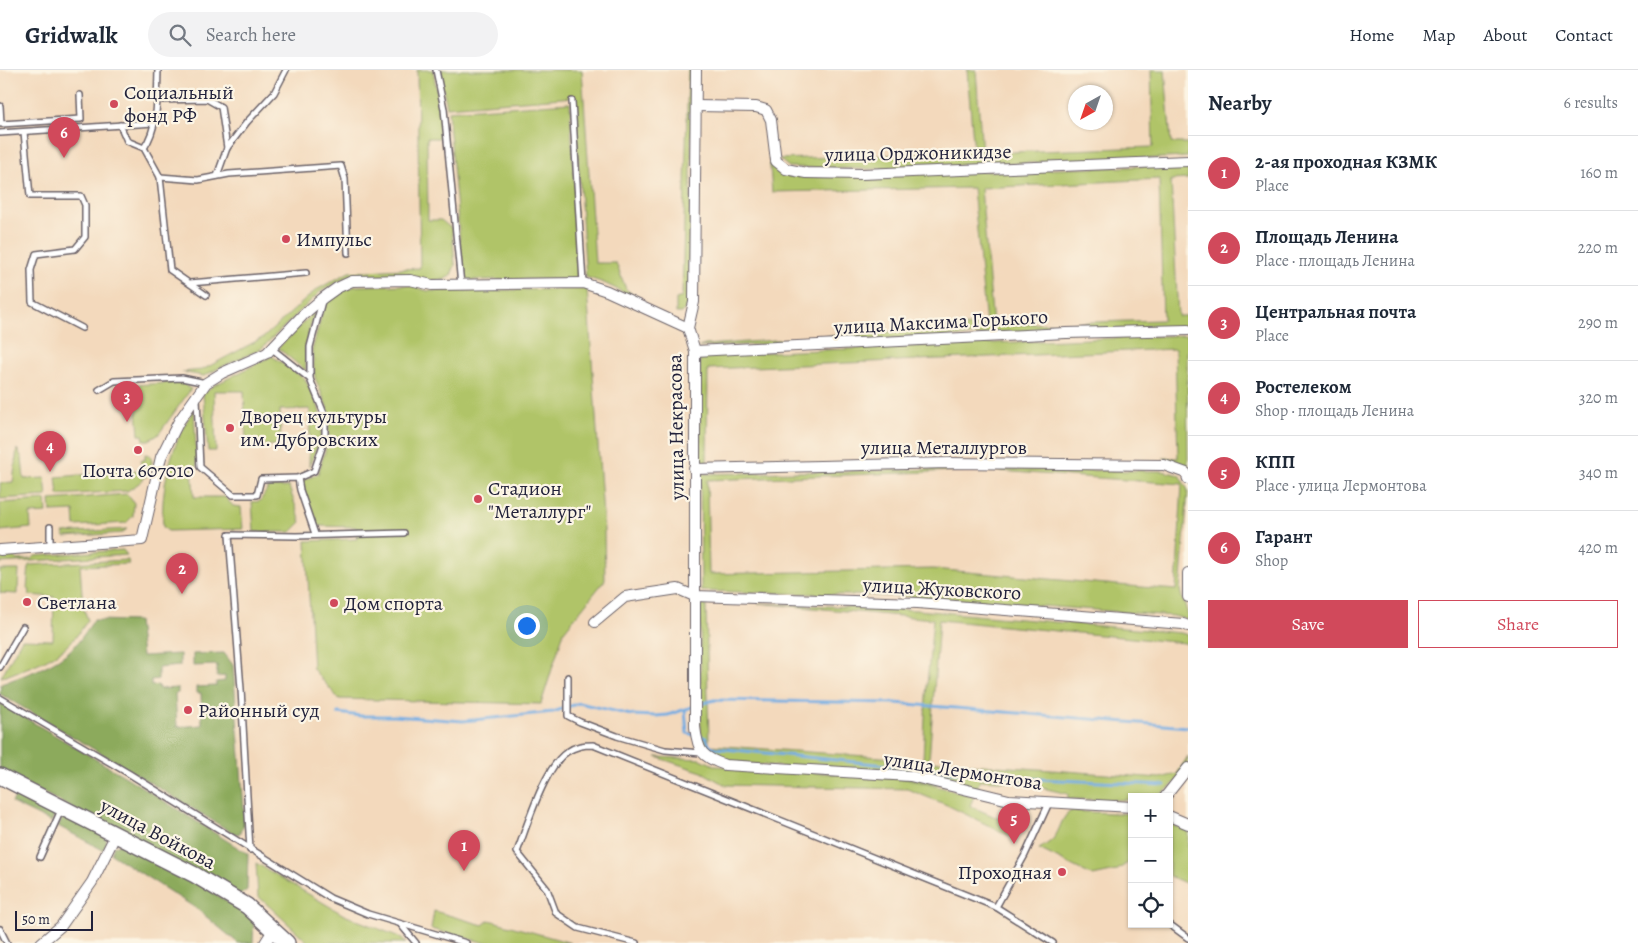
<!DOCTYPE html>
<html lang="en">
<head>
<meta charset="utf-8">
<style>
	body { margin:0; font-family:Alegreya,serif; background:#f2f2f3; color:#1f2937 }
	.controls { position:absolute; right:15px; bottom:15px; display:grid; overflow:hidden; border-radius:0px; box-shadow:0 1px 4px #0004 }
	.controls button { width:45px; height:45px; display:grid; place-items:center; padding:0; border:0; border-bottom:1px solid #e0e1e3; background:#fff; color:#1f2937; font:25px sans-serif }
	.compass { position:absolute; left:1068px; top:15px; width:45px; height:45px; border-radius:50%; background:#fff; box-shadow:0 1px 4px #0004; rotate:220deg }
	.scale { position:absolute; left:15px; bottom:12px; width:78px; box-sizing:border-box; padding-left:5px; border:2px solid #22223b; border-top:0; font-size:14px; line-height:18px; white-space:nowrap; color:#22223b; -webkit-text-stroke:4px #fcf5e5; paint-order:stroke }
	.you { position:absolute; left:526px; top:555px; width:18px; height:18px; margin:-12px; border:4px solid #fff; border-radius:50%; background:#1a73e8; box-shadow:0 0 0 8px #1a73e833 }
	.badge { display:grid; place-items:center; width:32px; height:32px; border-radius:50%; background:#d1495b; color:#fff; font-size:16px; font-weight:700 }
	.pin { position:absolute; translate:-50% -41px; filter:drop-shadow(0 1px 2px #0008) }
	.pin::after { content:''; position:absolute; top:26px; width:18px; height:15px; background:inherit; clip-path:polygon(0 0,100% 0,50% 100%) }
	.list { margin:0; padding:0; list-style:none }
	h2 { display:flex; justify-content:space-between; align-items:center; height:65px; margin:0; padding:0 20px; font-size:21px }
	h2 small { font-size:16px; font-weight:400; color:#747a83 }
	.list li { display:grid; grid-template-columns:32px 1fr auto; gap:15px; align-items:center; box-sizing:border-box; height:75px; padding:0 20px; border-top:1px solid #e0e1e3 }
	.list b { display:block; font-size:19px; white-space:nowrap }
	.list p { margin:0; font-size:16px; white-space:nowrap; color:#747a83 }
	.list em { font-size:16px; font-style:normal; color:#747a83 }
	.actions { display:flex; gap:10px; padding:15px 20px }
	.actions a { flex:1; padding:11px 0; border:1px solid #d1495b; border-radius:0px; text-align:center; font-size:18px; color:#d1495b }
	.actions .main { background:#d1495b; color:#fff }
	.icon { flex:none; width:28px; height:28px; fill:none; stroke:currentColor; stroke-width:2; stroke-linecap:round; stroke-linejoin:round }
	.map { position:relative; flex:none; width:1188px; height:873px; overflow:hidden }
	header { display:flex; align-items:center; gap:30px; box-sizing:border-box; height:70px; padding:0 25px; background:#fff; border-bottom:1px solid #e0e1e3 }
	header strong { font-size:24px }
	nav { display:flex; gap:28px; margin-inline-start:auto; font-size:18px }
	.search { width:350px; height:45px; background:#f2f2f3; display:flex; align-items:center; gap:12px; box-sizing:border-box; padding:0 18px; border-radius:28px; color:#747a83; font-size:19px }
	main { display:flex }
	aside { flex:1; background:#fff }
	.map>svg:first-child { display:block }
	.green { fill:#b0c468; stroke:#697352; fill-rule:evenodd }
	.forest { fill:#8caa5c; stroke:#57664c }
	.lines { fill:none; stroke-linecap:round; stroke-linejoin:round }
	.stream { stroke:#72ace2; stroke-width:3 }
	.lane-casing { stroke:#6b6268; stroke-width:8 }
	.street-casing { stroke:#6b6268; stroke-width:12 }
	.secondary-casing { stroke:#6b6268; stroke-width:18 }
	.lane { stroke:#fff; stroke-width:5 }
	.street { stroke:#fff; stroke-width:10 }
	.secondary { stroke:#fff; stroke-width:15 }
	.poi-dot { fill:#d1495b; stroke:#fcf5e5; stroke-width:2 }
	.labels { text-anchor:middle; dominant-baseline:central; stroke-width:4.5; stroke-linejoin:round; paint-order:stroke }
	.poi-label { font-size:20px; fill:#22223b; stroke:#fcf5e5; text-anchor:start }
	.street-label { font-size:20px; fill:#22223b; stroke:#fcf5e5 }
</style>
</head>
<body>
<header>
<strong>Gridwalk</strong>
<div class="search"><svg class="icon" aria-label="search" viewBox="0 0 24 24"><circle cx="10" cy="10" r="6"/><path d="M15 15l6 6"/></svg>Search here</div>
<nav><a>Home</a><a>Map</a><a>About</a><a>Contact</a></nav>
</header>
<main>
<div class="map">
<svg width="1188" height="873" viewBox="0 0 1188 873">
	<rect width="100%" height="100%" fill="#fcf5e5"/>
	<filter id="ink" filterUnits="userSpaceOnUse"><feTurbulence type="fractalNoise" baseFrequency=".02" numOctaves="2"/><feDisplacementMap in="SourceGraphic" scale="10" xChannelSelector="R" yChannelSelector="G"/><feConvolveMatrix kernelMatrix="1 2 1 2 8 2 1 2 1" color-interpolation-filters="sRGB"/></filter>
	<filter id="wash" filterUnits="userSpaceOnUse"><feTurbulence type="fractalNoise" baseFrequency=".0096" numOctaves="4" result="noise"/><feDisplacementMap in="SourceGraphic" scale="20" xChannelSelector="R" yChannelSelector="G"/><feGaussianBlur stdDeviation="1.12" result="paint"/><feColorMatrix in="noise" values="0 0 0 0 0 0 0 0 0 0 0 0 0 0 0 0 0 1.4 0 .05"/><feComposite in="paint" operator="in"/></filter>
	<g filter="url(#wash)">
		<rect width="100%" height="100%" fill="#f3d9bc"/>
		<g class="green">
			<path d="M417 0H433L440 38 443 65 441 68H427L428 150H441L452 159 455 195 451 205 444 210H429L413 206H349L320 222 261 279 219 298 204 306 182 302 202 300 264 267 316 220 349 202 420 198Z"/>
			<path d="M439 0H582L595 193H616L626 219 639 230 604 213 586 207 574 27 447 37Z"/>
			<path d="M688 0H692L690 223 688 236 681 243H676V229L682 227Z"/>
			<path d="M967 0H976L982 83 1153 77 1151 0H1165L1171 73H1188V87L865 99 789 97 779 89 974 82Z"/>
			<path d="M570 33 579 205 573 209 470 210 463 206 448 41Z"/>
			<path d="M766 47 773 92 783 103 805 107 1188 95V109L1171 110 1178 246H1188V257L699 277 705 275 986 255 973 118 772 122ZM1159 109 1163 250 993 255 981 118Z"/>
			<path d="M408 215 428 221 587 219 604 460 605 510 564 561 541 634 339 629 313 599 306 471 357 469 356 457 318 456 302 419 301 411 318 404 329 368 328 339 315 308 312 280 325 233 340 222 356 216Z"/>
			<path d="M315 241 305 275 306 301 278 278Z"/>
			<path d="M1188 265V278L1187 279 1188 398 1163 388H1178L1175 279 708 299 707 394 700 395V285Z"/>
			<path d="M272 286 305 309 318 335 321 347V367L309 397 310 339 280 340 281 375 246 376 244 321H214L216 381H208L203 325 211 317Z"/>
			<path d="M180 312 191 319 158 365 149 370H144L143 365H139L135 315Z"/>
			<path d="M194 339 197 397H192L194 427H225L233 436 241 437 243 459 168 461 163 457C160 417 172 372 194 339Z"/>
			<path d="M17 379 22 388 24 409 45 408 47 426 0 429V413L13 412Z"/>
			<path d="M145 384 150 385C158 401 139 414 127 421L58 425 56 407 141 400V390H145Z"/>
			<path d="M945 399 1163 401 1179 405 1188 420 1180 520C1182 531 1188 538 1188 550L1174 546 924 527 701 521 700 404ZM985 400 1182 414 1176 520 933 499 709 504 707 410Z"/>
			<path d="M269 417H289L301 452 291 462H254L252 432 260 431Z"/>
			<path d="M127 424 134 433 133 446 126 453 75 456 74 441 51 442 50 430Z"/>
			<path d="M46 430 47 443 30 444 31 458 0 461V433Z"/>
			<path d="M127 459 122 463 65 467 63 463Z"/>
			<path d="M123 480 127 485 0 493V488L14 487 17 490 32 489 35 486Z"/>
			<path d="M128 490 129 494 80 496 83 537 88 550C83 557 78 565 71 572 54 590 28 597 6 606L1 607 22 569 53 570 54 527 29 525 30 520 27 519 29 495Z"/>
			<path d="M0 500H19L18 519H17V524L0 523Z"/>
			<path d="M758 533 917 540 1181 563 1188 565V576L1185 573 939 550 929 691 1160 708 1177 704 1188 686C1188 700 1171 721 1156 726 1150 729 1139 727 1132 727V730L1068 729V724L1017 712 980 710 977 718 727 691C714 686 706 683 701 670L700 534 706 535 709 675 923 690 926 626 933 549Z"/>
			<path d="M656 687 701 689 716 696 909 709 974 726 970 736 1009 753 1012 767 947 735 907 719 725 715 702 702Z"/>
			<path d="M1071 741 1132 744V790L1116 801 1093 806 1039 779C1044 776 1049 773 1053 769 1061 760 1060 748 1071 741Z"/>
			<path d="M1169 754 1188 761V814L1169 806Z"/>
			<path d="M256 793 344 845 402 868 406 873H309L258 826Z"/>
			<path d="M434 841 483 855 489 850 571 873H486L431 859Z"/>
		</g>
		<g class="forest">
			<path d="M94 550 138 551 142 586 180 584V596L158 598V609L151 610V616L158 615 159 619 178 618V623L175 624 177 657 202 655 201 623H196V617L216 616V612L225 611V606L217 607V595L193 596V584L224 583 233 595 245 753 239 764 233 763 131 701 0 624 1 614C27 604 55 596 75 576 82 568 88 558 94 550Z"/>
			<path d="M0 633 126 707 248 784 247 820 238 826 0 700Z"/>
			<path d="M17 722 54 740 55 745 51 752 12 733Z"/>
			<path d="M65 745 104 764 107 772 103 780 58 756Z"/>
			<path d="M123 773 192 809 254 849 253 873H238L197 839 111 784 114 776Z"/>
		</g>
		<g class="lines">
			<g class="stream">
				<path d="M698 635 714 630 895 633 1188 657"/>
				<path d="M685 640 687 663 706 668 709 675 715 678 1016 708 1165 715"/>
				<path d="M338 643 361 646H394L463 651 553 642 579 633 631 645 656 646 668 645 692 637"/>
			</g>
		</g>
	</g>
	<g filter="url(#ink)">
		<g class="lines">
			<g class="lane-casing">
				<g id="lane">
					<path d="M436 0 444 39 461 215"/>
					<path d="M157 30 207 29 221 37 227 78"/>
					<path d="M572 31 583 213"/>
					<path d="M0 36 1 54 81 49 80 25"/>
					<path d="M120 55 127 71 144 78 160 107 170 200 206 225"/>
					<path d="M24 62 30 126H81L85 135V167L75 179 36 184 31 200 32 232 82 258"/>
					<path d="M0 63 154 53"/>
					<path d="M144 78C159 56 157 26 158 0"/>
					<path d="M217 106 227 78 247 52 274 23 286 0"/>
					<path d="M160 107 198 110 229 104 341 96 345 109 348 183"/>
					<path d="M190 213 306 203"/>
					<path d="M271 278 310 309 325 346V369L314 401 298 408"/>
					<path d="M310 309V277L322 231"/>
					<path d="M99 320 114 311 182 308 206 313"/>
					<path d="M197 329 200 397 233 425H257L261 409 298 408 300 420 315 464"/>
					<path d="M50 457V476"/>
					<path d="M0 597 23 557"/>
					<path d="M568 607V646L580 652 617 666 665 680 701 683"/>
					<path d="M0 628 128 703 330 828 368 844 466 873"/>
					<path d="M250 780 241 619 229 465 296 466 404 463"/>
					<path d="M40 787 61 740"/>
					<path d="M996 837 1025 785 1049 733"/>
					<path d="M1169 854 1188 868"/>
					<path d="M401 855 416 873"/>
					<path d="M0 859 7 873"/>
					<path d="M636 873 578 858 556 843 547 819 517 782C527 756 545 696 567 682 576 676 583 675 593 675L996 837 1053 873"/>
				</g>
			</g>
			<g class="street-casing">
				<g id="street">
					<path d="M696 0 694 232 688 258 695 281V657C698 682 702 687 725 695L910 706 1009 730 1132 737"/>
					<path d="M696 36 756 37 766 40 771 50 776 91 786 99 806 103 862 104 1188 91"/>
					<path d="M695 281 1066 263 1188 260"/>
					<path d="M694 399 949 393 1164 395 1186 403 1188 409"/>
					<path d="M0 480 142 470 161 387 179 351 206 313 222 303 267 283 303 245 323 228 337 218 352 211 410 210 432 215 583 213 607 221 688 258"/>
					<path d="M1188 503V527"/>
					<path d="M595 552 625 527 678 519 694 526 918 533 1183 554 1188 556"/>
					<path d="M1165 727 1188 698"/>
					<path d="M1169 746 1188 754"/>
					<path d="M41 873 61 856 92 812 116 764"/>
					<path d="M265 873 274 859"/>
				</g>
			</g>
			<g class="secondary-casing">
				<path id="secondary" d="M0 706 195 805 247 836 287 873"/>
			</g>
			<use href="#lane" class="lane"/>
			<use href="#street" class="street"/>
			<use href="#secondary" class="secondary"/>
		</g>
	</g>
	<g class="poi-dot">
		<circle cx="114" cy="34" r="5"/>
		<circle cx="286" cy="169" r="5"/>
		<circle cx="230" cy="358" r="5"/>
		<circle cx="138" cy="380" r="5"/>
		<circle cx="478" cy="429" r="5"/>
		<circle cx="27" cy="532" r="5"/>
		<circle cx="334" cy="533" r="5"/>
		<circle cx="188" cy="640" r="5"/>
		<circle cx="1062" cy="802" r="5"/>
	</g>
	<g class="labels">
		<g class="poi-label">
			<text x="124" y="22">Социальный<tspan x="124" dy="23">фонд РФ</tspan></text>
			<text x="296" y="169">Импульс</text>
			<text x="240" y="346">Дворец культуры<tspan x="240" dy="23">им. Дубровских</tspan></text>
			<text x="138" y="400" text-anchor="middle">Почта 607010</text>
			<text x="488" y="418">Стадион<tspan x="488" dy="23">"Металлург"</tspan></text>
			<text x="37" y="532">Светлана</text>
			<text x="344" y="533">Дом спорта</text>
			<text x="198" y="640">Районный суд</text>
			<text x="1052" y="802" text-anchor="end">Проходная</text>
		</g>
		<g class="street-label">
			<text transform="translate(918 83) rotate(-1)">улица Орджоникидзе</text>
			<text transform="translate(941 252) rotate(-3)">улица Максима Горького</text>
			<text transform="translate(676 357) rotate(-91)">улица Некрасова</text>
			<text x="944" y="377">улица Металлургов</text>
			<text transform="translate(942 519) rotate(3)">улица Жуковского</text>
			<text transform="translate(963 701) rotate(9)">улица Лермонтова</text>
			<text transform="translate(158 764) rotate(28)">улица Войкова</text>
		</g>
	</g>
</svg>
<div class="controls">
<button>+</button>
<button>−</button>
<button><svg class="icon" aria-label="locate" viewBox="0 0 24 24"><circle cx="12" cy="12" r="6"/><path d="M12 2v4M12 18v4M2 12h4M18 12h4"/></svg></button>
</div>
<svg class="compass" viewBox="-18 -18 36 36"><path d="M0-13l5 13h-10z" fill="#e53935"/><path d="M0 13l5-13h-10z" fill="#747a83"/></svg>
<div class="scale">50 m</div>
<div class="you"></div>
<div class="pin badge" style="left:464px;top:801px">1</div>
<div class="pin badge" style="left:182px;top:524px">2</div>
<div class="pin badge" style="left:127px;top:352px">3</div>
<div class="pin badge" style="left:50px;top:402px">4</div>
<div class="pin badge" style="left:1014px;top:774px">5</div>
<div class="pin badge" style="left:64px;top:88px">6</div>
</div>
<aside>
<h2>Nearby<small>6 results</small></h2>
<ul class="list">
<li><span class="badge">1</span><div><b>2-ая проходная КЗМК</b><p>Place</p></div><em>160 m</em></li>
<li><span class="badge">2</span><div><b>Площадь Ленина</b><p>Place · площадь Ленина</p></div><em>220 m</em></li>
<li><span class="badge">3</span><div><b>Центральная почта</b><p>Place</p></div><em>290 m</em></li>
<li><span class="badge">4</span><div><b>Ростелеком</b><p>Shop · площадь Ленина</p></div><em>320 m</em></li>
<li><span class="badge">5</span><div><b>КПП</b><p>Place · улица Лермонтова</p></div><em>340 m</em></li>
<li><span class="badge">6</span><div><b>Гарант</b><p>Shop</p></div><em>420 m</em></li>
</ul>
<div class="actions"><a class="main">Save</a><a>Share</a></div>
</aside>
</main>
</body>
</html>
